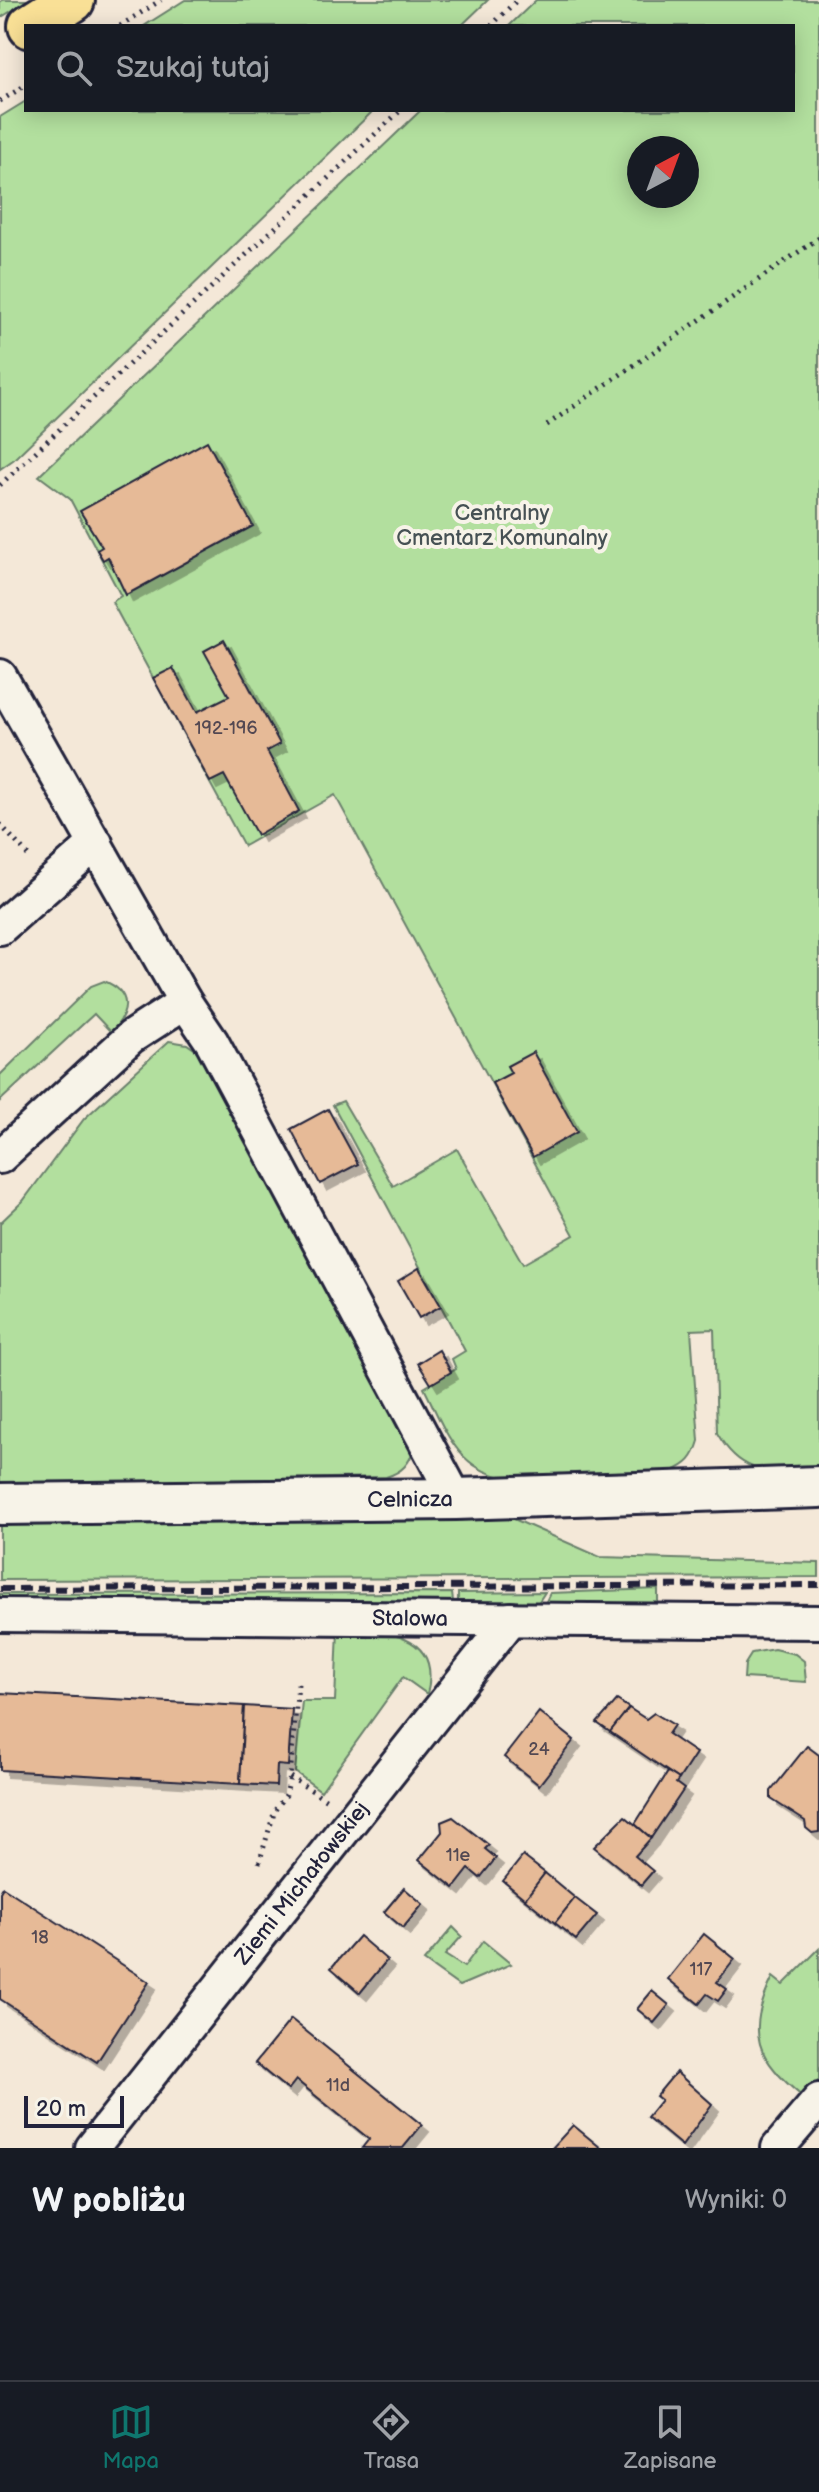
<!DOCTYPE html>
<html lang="pl">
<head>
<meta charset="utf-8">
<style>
	body { margin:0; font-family:"Balsamiq Sans",sans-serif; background:#20242c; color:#f1f3f6 }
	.compass { position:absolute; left:627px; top:136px; width:72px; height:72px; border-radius:50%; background:#171b24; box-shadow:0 4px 20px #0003; rotate:41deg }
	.scale { position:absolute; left:24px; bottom:20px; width:100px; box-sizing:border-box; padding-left:8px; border:4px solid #22223b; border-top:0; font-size:22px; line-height:28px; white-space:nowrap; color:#22223b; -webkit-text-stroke:6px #f7f3e8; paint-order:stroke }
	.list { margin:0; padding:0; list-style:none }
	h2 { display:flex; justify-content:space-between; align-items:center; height:104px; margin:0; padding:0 32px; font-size:34px }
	h2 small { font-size:26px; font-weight:400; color:#9ea1a6 }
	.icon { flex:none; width:44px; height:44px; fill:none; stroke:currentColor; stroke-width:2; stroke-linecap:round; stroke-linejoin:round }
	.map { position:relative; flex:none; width:819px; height:2148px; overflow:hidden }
	.search { position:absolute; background:#171b24; box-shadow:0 4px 20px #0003; left:24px; right:24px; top:24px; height:88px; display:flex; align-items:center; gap:20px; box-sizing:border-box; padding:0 28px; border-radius:0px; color:#9ea1a6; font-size:30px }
	.sheet { height:232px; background:#171b24 }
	nav { display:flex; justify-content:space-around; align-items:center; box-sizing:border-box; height:112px; border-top:2px solid #363941; background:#171b24; font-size:22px; color:#9ea1a6 }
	nav a { display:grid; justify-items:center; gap:4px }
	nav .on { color:#0f766e }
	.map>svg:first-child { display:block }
	.green { fill:#b2df9e; stroke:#6a806c; stroke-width:2; fill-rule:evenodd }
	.building { fill:#e6ba97; stroke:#22223b; stroke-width:2; filter:url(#shadow) }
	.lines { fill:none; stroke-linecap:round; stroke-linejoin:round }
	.minor-casing { stroke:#22223b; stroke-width:38 }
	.tertiary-casing { stroke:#22223b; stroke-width:46 }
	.primary-casing { stroke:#22223b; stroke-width:50 }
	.path { stroke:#22223b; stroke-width:5; stroke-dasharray:2 6; stroke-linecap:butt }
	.minor { stroke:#f7f3e8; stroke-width:32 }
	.tertiary { stroke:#f7f3e8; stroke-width:40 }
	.primary { stroke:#f9e096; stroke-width:44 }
	.rail { stroke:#22223b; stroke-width:6; stroke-dasharray:12 6; stroke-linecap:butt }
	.labels { text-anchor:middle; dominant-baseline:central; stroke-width:8; stroke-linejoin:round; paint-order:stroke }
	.number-label { font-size:18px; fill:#534852 }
	.park-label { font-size:22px; fill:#465154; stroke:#f7f3e8 }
	.street-label { font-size:22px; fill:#22223b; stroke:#f7f3e8 }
</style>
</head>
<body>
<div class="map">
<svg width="819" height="2148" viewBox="0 0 819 2148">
	<defs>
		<filter id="shadow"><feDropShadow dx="7" dy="7" stdDeviation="0" flood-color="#0004"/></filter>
	</defs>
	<rect width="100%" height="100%" fill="#f4e8d8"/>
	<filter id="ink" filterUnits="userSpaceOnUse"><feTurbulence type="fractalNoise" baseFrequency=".0125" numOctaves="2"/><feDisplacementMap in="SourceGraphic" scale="16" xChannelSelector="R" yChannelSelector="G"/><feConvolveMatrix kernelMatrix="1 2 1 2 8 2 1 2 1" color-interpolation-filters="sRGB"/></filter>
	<g filter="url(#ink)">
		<g class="green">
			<path d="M3 0H29L0 18V2Z"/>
			<path d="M185 0H488L461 26H144Z"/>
			<path d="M536 0H819V1469C772 1470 744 1480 717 1433L714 1329 691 1330 699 1441C694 1458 688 1465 672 1471L504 1477C456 1469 444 1427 424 1388L456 1369 452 1359 465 1351 333 1105 343 1101 393 1186 457 1149 523 1264 574 1235 335 795 244 846 112 602 121 596 70 499 39 476 421 110H793V26H509ZM639 148H687V196H639Z"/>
			<path d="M26 101V110H374L13 460 0 469V117Z"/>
			<path d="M104 981C132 992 130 1013 111 1032L94 1014 0 1101V1075L91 986Z"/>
			<path d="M169 1041 187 1044 203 1055 414 1447C410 1464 402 1472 386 1477L0 1484V1223L23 1201 84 1119Z"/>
			<path d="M507 1516 600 1557 819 1563V1577L0 1580V1523Z"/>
			<path d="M658 1589V1606L542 1610 550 1593Z"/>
			<path d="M545 1592 534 1609 458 1611V1593Z"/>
			<path d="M452 1593 454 1610 0 1603V1594Z"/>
			<path d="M338 1630C382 1631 443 1632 427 1694L403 1677 321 1791 295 1772 302 1701H335Z"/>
			<path d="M774 1649 795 1654 804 1661 806 1682 744 1678 745 1664 752 1653Z"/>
			<path d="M453 1927 462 1936 445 1955 464 1967 483 1941 511 1964 459 1986 424 1961Z"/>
			<path d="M819 1949V2080L804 2098C756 2058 745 2034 773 1977L783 1985Z"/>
		</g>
		<g class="building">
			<path d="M207 441 253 526 126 595 108 557 103 560 97 550 102 547 80 511Z"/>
			<path d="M224 640 280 744 267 751 299 811 257 835 224 775 210 782 153 678 173 668 197 712 229 696 204 651Z"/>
			<path d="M533 1052 577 1132 533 1157 492 1083 511 1073 507 1066Z"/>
			<path d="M328 1109 358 1164 320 1184 291 1129Z"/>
			<path d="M419 1268 441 1306 419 1318 398 1281Z"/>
			<path d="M439 1350 451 1372 431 1384 418 1363Z"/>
			<path d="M0 1693 244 1706 240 1784 0 1770Z"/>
			<path d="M617 1700 629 1708 610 1732 597 1723Z"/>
			<path d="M244 1706 292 1709 288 1766 277 1765 276 1786 240 1784Z"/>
			<path d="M629 1708 646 1719 654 1713 674 1725 668 1734 696 1753 679 1779 610 1732Z"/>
			<path d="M539 1712 574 1740 539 1785 504 1757Z"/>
			<path d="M807 1746 819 1755V1832L812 1833 806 1828 805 1821 771 1799V1791Z"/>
			<path d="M668 1772 679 1779 676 1783 684 1789 651 1838 635 1824Z"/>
			<path d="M625 1816 651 1838 635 1856 653 1871 641 1885 594 1847Z"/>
			<path d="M453 1817 489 1845 485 1849 496 1858 480 1878 469 1869 454 1888 419 1860 442 1832 441 1822Z"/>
			<path d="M523 1856 545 1873 525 1899 503 1881Z"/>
			<path d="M545 1873 575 1898 555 1923 525 1899Z"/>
			<path d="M3 1887 149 1982 97 2062 0 1999V1892Z"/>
			<path d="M404 1888 423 1904 403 1928 384 1912Z"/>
			<path d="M575 1898 597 1915 576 1940 555 1923Z"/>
			<path d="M704 1934 735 1959 717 1982 727 1989 718 2001 707 1994 699 2004 668 1979Z"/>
			<path d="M359 1936 387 1960 360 1993 331 1968Z"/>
			<path d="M652 1991 669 2005 654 2023 637 2009Z"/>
			<path d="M291 2019 422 2125 403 2148H362L369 2139 296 2080 288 2090 255 2063Z"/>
			<path d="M676 2072 712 2104 682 2146 647 2117 661 2100 656 2096Z"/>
			<path d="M573 2125 601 2148H552Z"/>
		</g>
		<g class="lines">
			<g class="minor-casing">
				<g id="minor">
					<path d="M0 676 185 1002 212 1042 456 1499"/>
					<path d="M0 928 96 843"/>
					<path d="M0 1157 131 1037 185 1002"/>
					<path id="s1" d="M0 1615 819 1622"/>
					<path id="s2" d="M92 2148 511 1619"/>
					<path d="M778 2148 819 2100"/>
				</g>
			</g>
			<g class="tertiary-casing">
				<g id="tertiary">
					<path id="s3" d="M0 1504 456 1499 819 1487"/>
				</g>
			</g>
			<g class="primary-casing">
				<path id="primary" d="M31 26 72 0"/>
			</g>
			<g class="path">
				<path d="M120 26 161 0"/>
				<path d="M491 26 517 0"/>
				<path d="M0 101 26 85"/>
				<path d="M547 425 819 238"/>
				<path d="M0 485 401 110"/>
				<path d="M0 824 31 859"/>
				<path d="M290 1777 327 1800"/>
				<path d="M259 1863 275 1810 286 1795 290 1777 298 1683"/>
			</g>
			<use href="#minor" class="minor"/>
			<use href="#tertiary" class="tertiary"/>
			<use href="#primary" class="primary"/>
			<path class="rail" d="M0 1589 819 1585"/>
		</g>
	</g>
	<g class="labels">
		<g class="number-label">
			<text x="226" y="728">192-196</text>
			<text x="539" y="1749">24</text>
			<text x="458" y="1855">11e</text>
			<text x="40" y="1937">18</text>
			<text x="701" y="1969">117</text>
			<text x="338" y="2085">11d</text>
		</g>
		<g class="park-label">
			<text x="502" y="513">Centralny<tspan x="502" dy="25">Cmentarz Komunalny</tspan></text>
		</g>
		<g class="street-label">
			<text stroke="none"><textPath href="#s3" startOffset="410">Celnicza</textPath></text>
			<text stroke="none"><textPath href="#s1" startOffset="410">Stalowa</textPath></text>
			<text stroke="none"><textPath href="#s2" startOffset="338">Ziemi Michałowskiej</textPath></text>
		</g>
	</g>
</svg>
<svg class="compass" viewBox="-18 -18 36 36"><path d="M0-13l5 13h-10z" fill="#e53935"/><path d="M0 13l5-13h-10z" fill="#9ea1a6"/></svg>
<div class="scale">20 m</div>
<div class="search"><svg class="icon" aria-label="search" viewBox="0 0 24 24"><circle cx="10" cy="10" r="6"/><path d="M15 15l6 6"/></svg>Szukaj tutaj</div>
</div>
<section class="sheet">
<h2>W pobliżu<small>Wyniki: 0</small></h2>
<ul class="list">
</ul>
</section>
<nav>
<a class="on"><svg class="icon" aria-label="map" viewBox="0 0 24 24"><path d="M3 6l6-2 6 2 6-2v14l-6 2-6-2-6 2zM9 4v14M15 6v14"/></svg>Mapa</a>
<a><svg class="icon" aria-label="directions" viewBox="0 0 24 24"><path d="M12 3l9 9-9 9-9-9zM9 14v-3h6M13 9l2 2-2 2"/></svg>Trasa</a>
<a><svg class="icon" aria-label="saved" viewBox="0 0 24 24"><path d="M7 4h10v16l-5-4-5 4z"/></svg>Zapisane</a>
</nav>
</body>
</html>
